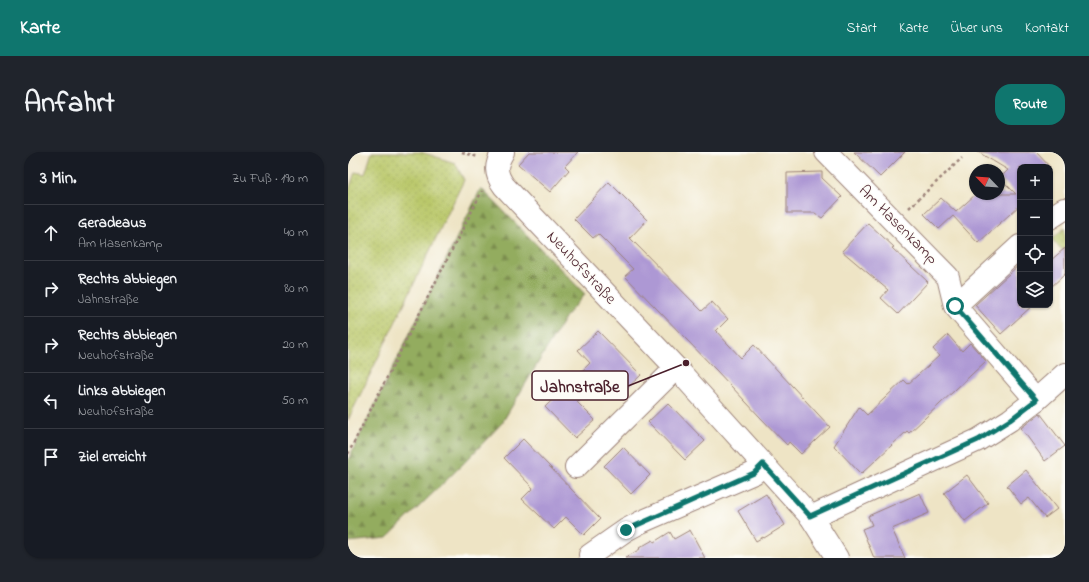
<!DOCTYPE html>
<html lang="de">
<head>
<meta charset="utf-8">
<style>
	body { margin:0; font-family:"Indie Flower",sans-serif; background:#20242c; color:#f1f3f6 }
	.controls { position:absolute; right:12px; top:12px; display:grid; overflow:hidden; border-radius:8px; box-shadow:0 1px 3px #0004 }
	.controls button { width:36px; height:36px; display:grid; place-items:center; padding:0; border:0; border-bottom:1px solid #363941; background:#171b24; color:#f1f3f6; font:20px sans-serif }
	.compass { position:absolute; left:621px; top:12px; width:36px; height:36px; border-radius:50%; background:#171b24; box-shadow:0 1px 3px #0004; rotate:295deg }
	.stop { position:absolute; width:12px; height:12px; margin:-9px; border:3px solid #0f766e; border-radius:50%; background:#fff }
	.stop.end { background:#0f766e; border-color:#fff; box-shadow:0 1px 4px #0008 }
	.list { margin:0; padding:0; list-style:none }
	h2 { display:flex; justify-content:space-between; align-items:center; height:52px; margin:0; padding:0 16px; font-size:17px }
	h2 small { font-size:13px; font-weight:400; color:#9ea1a6 }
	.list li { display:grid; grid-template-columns:26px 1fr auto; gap:12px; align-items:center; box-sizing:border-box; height:56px; padding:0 16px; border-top:1px solid #363941 }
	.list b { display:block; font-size:15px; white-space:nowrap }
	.list p { margin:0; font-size:13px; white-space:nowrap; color:#9ea1a6 }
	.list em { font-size:13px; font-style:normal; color:#9ea1a6 }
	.icon { flex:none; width:22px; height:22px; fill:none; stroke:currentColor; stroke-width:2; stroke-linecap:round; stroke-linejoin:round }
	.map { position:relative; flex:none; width:717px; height:406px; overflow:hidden; border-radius:16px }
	header { display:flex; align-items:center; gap:24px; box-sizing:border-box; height:56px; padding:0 20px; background:#0f766e; color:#fff }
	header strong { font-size:19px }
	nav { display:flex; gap:22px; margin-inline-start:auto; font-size:14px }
	.intro { display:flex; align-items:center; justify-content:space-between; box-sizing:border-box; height:96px; padding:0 24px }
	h1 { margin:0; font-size:28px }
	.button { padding:10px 18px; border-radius:16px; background:#0f766e; color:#fff; font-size:14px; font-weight:700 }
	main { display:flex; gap:24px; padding:0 24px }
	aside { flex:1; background:#171b24; border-radius:16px; box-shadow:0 1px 3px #0004 }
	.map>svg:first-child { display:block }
	.grass { fill:url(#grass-dots); stroke:#82744a }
	.forest { fill:url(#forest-firs); stroke:#6e6644 }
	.building { fill:#ad98d4 }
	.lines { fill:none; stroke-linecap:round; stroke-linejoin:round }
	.minor-casing { stroke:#9c8278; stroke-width:24 }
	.path { stroke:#9c8278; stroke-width:2.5; stroke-dasharray:3 3; stroke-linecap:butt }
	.minor { stroke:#fff; stroke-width:22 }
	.route { stroke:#0f766e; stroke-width:5 }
	.labels { text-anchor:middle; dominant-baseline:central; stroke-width:3; stroke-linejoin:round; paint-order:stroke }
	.street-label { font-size:16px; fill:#4a1f2b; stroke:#fdfcf7 }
	.leader { fill:none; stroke:#4a1f2b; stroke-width:1.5 }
	.callout-dot { fill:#4a1f2b; stroke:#fdfcf7; stroke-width:1.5 }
	.callout { fill:#fdfcf7; stroke:#4a1f2b; stroke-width:1.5 }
	.callout-label { font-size:17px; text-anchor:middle; font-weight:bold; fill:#4a1f2b }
</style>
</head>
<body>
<header>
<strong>Karte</strong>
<nav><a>Start</a><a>Karte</a><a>Über uns</a><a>Kontakt</a></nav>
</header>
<div class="intro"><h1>Anfahrt</h1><a class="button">Route</a></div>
<main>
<aside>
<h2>3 Min.<small>Zu Fuß · 190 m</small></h2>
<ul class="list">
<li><svg class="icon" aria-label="ahead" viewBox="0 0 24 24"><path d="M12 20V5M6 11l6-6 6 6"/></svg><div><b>Geradeaus</b><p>Am Hasenkamp</p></div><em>40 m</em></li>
<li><svg class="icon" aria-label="right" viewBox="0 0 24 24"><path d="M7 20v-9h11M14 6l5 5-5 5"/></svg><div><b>Rechts abbiegen</b><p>Jahnstraße</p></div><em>80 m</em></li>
<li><svg class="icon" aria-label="right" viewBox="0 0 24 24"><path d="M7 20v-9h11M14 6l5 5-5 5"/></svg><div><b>Rechts abbiegen</b><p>Neuhofstraße</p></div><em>20 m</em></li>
<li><svg class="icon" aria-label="left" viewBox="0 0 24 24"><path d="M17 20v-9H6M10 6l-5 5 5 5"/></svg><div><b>Links abbiegen</b><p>Neuhofstraße</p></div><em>50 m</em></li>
<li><svg class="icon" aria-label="arrive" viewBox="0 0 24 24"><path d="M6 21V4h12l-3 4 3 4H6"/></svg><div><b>Ziel erreicht</b></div></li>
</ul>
</aside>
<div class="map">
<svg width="717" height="406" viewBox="0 0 717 406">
	<defs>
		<pattern id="grass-dots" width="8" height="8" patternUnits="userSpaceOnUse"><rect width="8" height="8" fill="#bac86a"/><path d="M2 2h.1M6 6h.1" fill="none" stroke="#a1ab5c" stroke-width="1.8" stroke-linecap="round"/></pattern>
		<pattern id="forest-firs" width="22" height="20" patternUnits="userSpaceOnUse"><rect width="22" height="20" fill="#93ac5e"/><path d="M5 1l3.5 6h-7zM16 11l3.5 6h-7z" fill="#7a8b4e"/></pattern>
	</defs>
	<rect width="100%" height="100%" fill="#fdfcf7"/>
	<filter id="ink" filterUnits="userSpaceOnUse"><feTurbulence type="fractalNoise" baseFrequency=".025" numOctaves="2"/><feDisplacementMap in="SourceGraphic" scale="8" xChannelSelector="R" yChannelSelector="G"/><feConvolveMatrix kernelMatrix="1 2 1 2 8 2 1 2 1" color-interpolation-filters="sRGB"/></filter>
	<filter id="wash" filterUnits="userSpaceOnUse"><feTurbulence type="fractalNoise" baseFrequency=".012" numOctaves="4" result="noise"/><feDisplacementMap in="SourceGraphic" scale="16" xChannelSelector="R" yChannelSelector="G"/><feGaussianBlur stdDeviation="0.9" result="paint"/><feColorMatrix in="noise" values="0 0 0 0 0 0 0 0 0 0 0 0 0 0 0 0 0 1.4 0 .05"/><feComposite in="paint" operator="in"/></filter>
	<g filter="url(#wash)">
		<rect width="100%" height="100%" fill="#eee4c5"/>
		<g class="grass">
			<path d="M24 0H73L107 11 116 28 0 268V41L7 20 17 22Z"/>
			<path d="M717 76V101L704 87Z"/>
		</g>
		<path class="forest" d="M133 36 237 142 218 164 154 271 118 309 39 386 0 390V308Z"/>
		<g id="blocks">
			<g class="building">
				<path d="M181 0H230L217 14 221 18 202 40 170 12Z"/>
				<path d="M506 0H557L532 25Z"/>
				<path d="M630 0H688L702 15H672V53L630 91 605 64 591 77 576 62 593 46 608 60 628 42H668L652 26 660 18Z"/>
				<path d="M474 20V26L494 45 474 66 467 61H439V21Z"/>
				<path d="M261 30 299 68 282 86 354 159 364 150 380 167 368 179 393 206 406 193 482 275 453 302 441 290 439 293 412 265 368 218 277 124 285 117 250 82 245 86 226 67Z"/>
				<path d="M520 71 546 95 544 96 580 130 550 162 533 146 540 138 494 99Z"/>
				<path d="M717 96V122L702 136V109Z"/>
				<path d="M672 112V153H685L653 182 627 153Z"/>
				<path d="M250 179 293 223 273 242 256 224 229 250 247 268 227 286 197 255 242 211 230 198Z"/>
				<path d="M600 183 614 199 622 191 638 209 561 281 559 279 513 322 486 294 511 255 519 263 556 228 560 232 591 204 585 197Z"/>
				<path d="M320 251 357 289 337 308 300 270Z"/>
				<path d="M692 261 717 294 697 309 673 276Z"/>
				<path d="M175 287 252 367 236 383 218 365 206 377 174 347 185 336 156 306Z"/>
				<path d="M275 295 302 323 283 342 256 314Z"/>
				<path d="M678 318 709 357 697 366 681 346 673 352 659 334Z"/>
				<path d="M619 323 640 351 617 369 596 341Z"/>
				<path d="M572 341 581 361 544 377 557 406H526L514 377 524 373 520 364Z"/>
				<path d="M418 342 437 373 416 386 415 385 408 389 390 359Z"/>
				<path d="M342 378 357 406H277L292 397 291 396 305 388 306 390 322 380 326 387Z"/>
			</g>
		</g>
	</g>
	<g filter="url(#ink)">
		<use href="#blocks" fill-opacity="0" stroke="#9c8278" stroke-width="1"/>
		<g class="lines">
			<g class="minor-casing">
				<g id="minor">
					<path d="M155 0C147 13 147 22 156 34L331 219 463 365 489 406"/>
					<path d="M478 0 600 125 607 154 688 248"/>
					<path d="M702 66 716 57"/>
					<path d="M607 154 672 94"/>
					<path d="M228 315 328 216"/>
					<path d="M463 365 630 288 662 268 688 248 717 222"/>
					<path d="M242 403 278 378 293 370 406 321 415 313"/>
				</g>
			</g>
			<g class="path">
				<path d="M114 0 130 5"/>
				<path d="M561 56 614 6"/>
				<path d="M0 302 134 39"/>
			</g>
			<use href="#minor" class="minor"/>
		</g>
	</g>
	<g class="lines" filter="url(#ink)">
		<path class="route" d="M278 378 406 321 415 312 462 364 630 288 662 268 688 248 607 154"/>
	</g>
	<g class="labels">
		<g class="street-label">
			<text transform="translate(550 73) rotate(45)">Am Hasenkamp</text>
			<text transform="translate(233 116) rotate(47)">Neuhofstraße</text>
		</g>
	</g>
	<path class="leader" d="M338 211L280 234"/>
	<circle class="callout-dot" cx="338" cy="211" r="4"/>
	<rect class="callout" x="184" y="219" width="96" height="29" rx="4"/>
	<g class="callout-label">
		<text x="232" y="240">Jahnstraße</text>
	</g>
</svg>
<div class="controls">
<button>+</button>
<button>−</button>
<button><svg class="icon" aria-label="locate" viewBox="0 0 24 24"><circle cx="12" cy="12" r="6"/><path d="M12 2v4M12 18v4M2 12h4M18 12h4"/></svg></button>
<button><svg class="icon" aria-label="layers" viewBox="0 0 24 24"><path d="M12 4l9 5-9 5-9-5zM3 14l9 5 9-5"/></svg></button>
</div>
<svg class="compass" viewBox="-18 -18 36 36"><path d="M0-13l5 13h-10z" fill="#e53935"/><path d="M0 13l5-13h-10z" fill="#9ea1a6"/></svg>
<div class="stop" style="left:607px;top:154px"></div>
<div class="stop end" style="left:278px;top:378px"></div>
</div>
</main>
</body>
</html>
